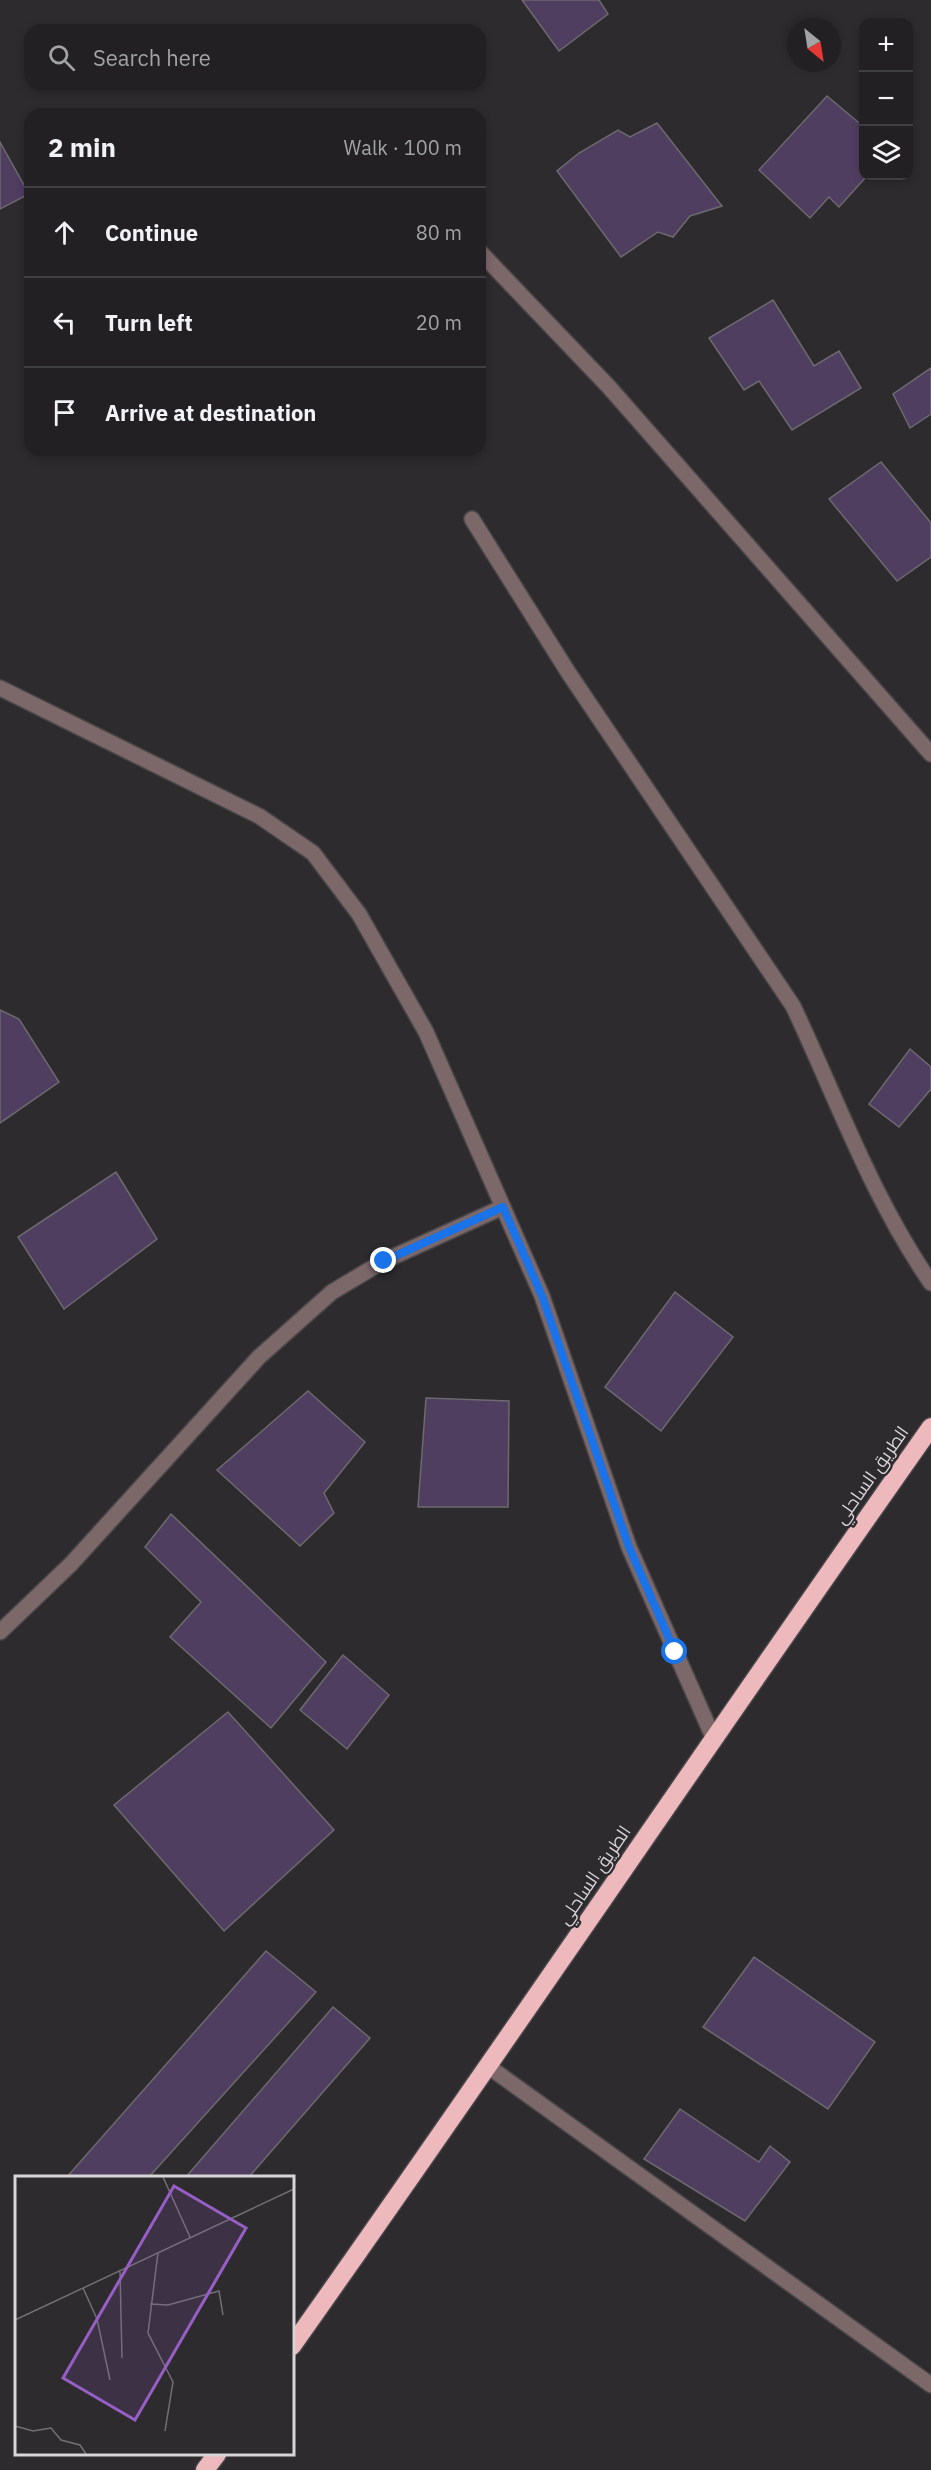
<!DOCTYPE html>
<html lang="en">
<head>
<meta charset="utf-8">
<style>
	body { margin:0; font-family:"IBM Plex Sans",Cairo,sans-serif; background:#2e2d2f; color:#f1f3f6 }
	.controls { position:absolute; right:18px; top:18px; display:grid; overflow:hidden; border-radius:12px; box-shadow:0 3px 9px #0003 }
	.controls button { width:54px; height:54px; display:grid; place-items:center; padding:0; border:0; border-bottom:2px solid #3f3e40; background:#222022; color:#f1f3f6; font:30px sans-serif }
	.compass { position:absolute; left:787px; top:18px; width:54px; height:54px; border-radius:50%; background:#222022; box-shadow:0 3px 9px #0003; rotate:150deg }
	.stop { position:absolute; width:18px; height:18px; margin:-14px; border:4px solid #1a73e8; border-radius:50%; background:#fff }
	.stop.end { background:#1a73e8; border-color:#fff; box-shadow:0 2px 6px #0008 }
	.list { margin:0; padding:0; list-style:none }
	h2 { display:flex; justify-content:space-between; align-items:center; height:78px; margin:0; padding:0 24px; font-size:26px }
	h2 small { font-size:20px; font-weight:400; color:#a2a3a5 }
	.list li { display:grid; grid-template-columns:39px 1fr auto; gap:18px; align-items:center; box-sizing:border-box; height:90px; padding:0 24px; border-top:2px solid #3f3e40 }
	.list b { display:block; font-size:22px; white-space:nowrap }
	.list em { font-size:20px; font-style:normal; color:#a2a3a5 }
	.icon { flex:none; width:33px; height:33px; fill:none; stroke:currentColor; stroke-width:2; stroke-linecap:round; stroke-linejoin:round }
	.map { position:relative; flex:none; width:931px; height:2470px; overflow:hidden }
	.search { position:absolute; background:#222022; box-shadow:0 3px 9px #0003; left:24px; top:24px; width:462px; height:66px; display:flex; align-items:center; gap:15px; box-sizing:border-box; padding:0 21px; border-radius:18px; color:#a2a3a5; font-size:22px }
	.panel { position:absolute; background:#222022; box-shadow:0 3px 9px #0003; left:24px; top:108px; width:462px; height:348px; border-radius:18px }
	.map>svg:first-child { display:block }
	.building { fill:#503e61; stroke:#6c6a6e; stroke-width:1.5 }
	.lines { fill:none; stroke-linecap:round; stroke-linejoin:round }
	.minor-casing { stroke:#484649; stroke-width:18 }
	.highway-casing { stroke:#484649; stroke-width:21 }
	.minor { stroke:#7c6769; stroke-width:15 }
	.highway { stroke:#edb9bd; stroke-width:18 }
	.route { stroke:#1a73e8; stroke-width:8 }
	.labels { text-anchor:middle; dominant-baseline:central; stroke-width:4.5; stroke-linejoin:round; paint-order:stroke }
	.street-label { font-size:18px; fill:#d7d5d7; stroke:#2d2b2e }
	.inset-road { fill:none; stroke:#716f72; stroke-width:1.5 }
	.view { fill:#975fc6; fill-opacity:0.15; stroke:#975fc6; stroke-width:3 }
	.inset-edge { fill:none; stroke:#d7d5d7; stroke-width:3 }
</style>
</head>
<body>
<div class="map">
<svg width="931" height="2470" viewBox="0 0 931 2470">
	<rect width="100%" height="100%" fill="#2d2b2e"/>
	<g class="building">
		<path d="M522 0H599L608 14 559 51Z"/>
		<path d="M827 96 864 127V176H867L839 207 829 197 810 218 759 170Z"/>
		<path d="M657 123 722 206 690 216 673 237 658 232 621 257 557 171 579 153 618 130 630 137Z"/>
		<path d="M0 142 29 194 0 209Z"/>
		<path d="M773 300 814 366 839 351 861 388 792 430 759 381 744 390 709 338Z"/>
		<path d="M931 368V414L910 428 893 394Z"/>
		<path d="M881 462 931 523V557L897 581 829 499Z"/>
		<path d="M0 1010 19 1019 59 1082 0 1123Z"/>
		<path d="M910 1049 931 1067V1089L899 1127 869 1104Z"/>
		<path d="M116 1172 157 1239 64 1309 18 1237Z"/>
		<path d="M675 1292 733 1337 661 1431 605 1387Z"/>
		<path d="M308 1391 365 1442 324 1493 334 1513 300 1546 217 1470Z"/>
		<path d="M426 1398 509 1401 508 1507H418Z"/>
		<path d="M171 1514 326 1662 271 1728 170 1637 201 1602 145 1547Z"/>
		<path d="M343 1655 389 1695 347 1749 300 1710Z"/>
		<path d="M228 1712 334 1830 224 1931 114 1805Z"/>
		<path d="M266 1951 316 1992 148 2178H66Z"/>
		<path d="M754 1957 875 2042 828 2109 703 2027Z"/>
		<path d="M333 2007 370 2038 248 2178H185Z"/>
		<path d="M680 2109 759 2162 770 2146 790 2162 745 2221 644 2159Z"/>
	</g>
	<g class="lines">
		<g class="minor-casing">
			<g id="minor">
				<path d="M480 252 609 387 931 754"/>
				<path d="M472 519 568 672 793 1006C837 1099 872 1198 931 1283"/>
				<path d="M0 688 259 816 313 853 359 914 426 1032 542 1296 629 1547 713 1737"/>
				<path d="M0 1632 71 1564 259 1357 332 1292 384 1261 503 1207"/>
				<path d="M489 2067 931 2385"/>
			</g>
		</g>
		<g class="highway-casing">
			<g id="highway">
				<path d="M292 2346C508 2041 716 1732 931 1427"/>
				<path d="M205 2470 217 2454"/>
			</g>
		</g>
		<use href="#minor" class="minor"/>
		<use href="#highway" class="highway"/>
	</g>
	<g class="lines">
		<path class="route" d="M384 1261 503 1207 542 1296 629 1547 675 1652"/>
	</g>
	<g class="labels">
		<g class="street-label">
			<text transform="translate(871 1475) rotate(-55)">الطريق الساحلي</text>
			<text transform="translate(594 1875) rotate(-56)">الطريق الساحلي</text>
		</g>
	</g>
	<g transform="translate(15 2176)">
		<rect width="279" height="279" fill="#2d2b2e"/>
		<path class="inset-road" d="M148 1 175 61M143 77 133 157 158 206 150 255M105 95 107 182M68 112 82 143 95 204M135 128 153 129 204 115 208 139M0 144 279 13M0 250 18 255 36 252 46 264 65 269 71 278"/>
		<path class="view" d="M159 10 231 52 120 244 48 202Z"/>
		<rect width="279" height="279" class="inset-edge"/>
	</g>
</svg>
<div class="controls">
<button>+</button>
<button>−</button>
<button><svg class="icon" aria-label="layers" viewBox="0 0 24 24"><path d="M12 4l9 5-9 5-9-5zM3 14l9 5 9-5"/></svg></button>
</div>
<svg class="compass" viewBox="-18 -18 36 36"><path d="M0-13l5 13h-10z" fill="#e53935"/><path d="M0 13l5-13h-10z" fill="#a2a3a5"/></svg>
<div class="stop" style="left:675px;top:1652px"></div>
<div class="stop end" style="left:384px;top:1261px"></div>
<div class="search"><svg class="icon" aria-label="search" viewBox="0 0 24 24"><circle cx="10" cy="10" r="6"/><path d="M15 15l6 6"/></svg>Search here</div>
<section class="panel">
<h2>2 min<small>Walk · 100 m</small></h2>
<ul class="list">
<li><svg class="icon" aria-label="ahead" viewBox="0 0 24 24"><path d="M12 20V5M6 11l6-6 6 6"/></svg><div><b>Continue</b></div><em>80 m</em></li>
<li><svg class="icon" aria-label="left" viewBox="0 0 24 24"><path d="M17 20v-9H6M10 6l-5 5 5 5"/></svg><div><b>Turn left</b></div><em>20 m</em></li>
<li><svg class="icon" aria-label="arrive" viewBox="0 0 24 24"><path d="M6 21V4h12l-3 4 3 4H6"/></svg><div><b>Arrive at destination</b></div></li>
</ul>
</section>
</div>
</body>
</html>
